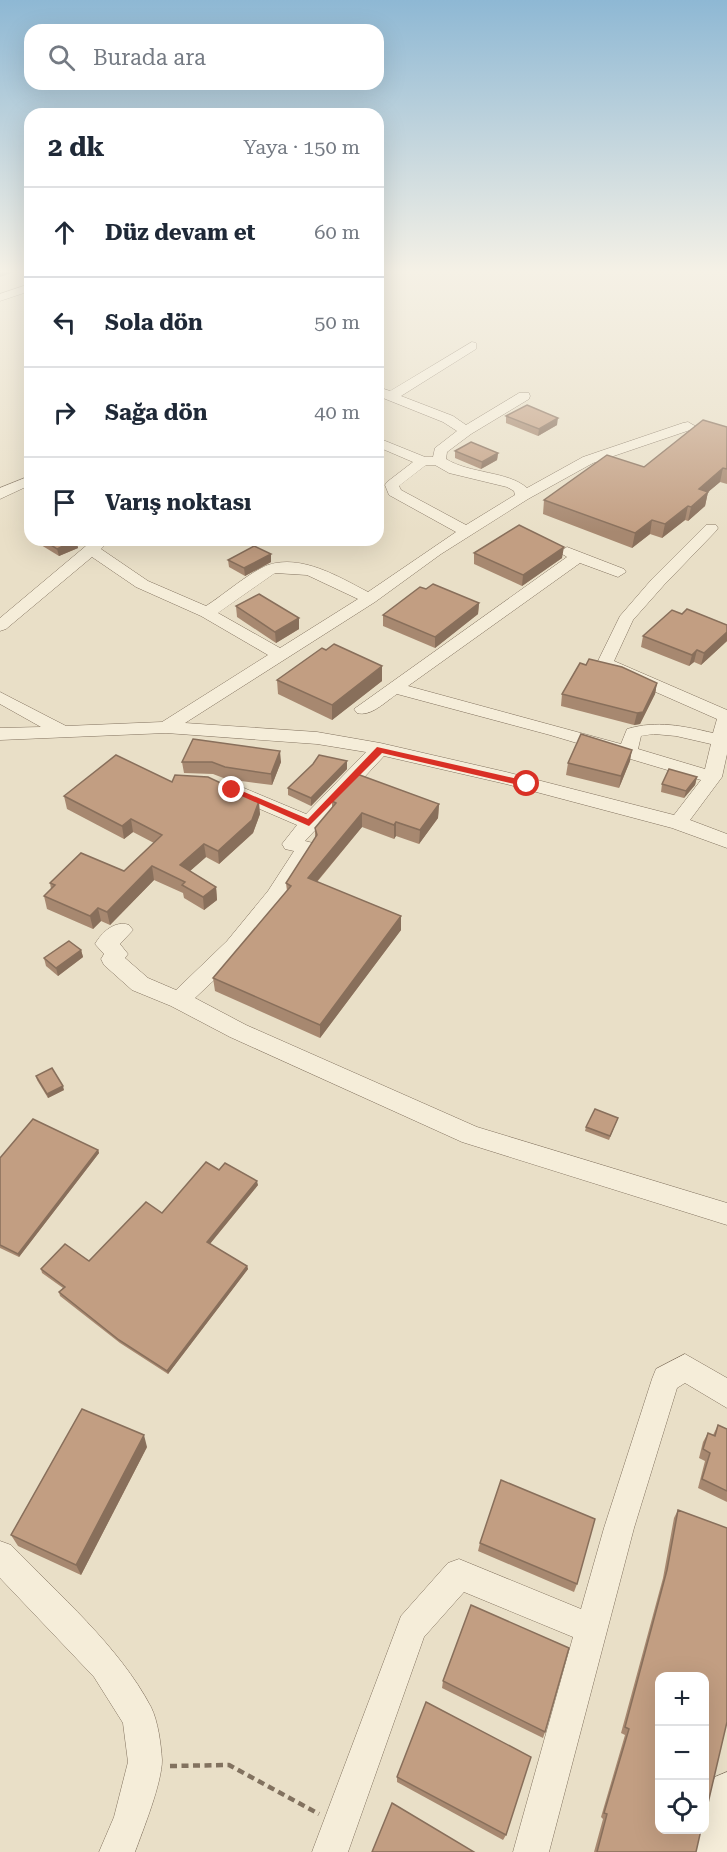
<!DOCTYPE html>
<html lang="tr">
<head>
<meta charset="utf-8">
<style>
	body { margin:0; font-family:"Roboto Serif",serif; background:#f6f6f7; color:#1f2937 }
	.controls { position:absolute; right:18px; bottom:18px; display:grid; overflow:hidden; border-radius:12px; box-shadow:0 6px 24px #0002 }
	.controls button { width:54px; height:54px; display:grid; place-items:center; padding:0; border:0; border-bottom:2px solid #e0e1e3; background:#fff; color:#1f2937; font:30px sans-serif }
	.stop { position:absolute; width:18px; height:18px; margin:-14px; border:4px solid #d93025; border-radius:50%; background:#fff }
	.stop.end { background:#d93025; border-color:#fff; box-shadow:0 2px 6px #0008 }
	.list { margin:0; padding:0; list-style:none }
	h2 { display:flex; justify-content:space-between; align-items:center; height:78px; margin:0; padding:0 24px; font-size:26px }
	h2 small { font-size:20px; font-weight:400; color:#747a83 }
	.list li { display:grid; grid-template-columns:39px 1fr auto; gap:18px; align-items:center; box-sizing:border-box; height:90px; padding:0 24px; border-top:2px solid #e0e1e3 }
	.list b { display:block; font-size:22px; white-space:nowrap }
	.list em { font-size:20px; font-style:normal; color:#747a83 }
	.icon { flex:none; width:33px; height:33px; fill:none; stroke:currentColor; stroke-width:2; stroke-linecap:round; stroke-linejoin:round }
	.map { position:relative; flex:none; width:727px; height:1852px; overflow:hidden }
	.search { position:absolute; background:#fff; box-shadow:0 6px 24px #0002; left:24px; top:24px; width:360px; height:66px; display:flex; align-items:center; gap:15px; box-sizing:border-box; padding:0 21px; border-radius:18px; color:#747a83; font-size:22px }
	.panel { position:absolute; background:#fff; box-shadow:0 6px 24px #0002; left:24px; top:108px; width:360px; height:438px; border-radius:18px }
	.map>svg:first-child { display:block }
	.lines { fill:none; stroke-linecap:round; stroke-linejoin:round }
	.minor-casing { stroke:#82725f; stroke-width:1 }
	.path { stroke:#82725f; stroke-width:4.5; stroke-dasharray:7 4.5; stroke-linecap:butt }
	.minor { fill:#f5edd9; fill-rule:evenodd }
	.wall { fill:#a78870 }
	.shaded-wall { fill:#886f5b }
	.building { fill:#c29e82; stroke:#886f5b; stroke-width:1.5 }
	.route { fill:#d93025 }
</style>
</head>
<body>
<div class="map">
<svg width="727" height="1852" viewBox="0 0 727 1852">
	<rect width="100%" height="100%" fill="#e9dfc7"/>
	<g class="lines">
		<g class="minor-casing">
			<g id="minor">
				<path d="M30 284V291L0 301V294Z"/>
				<path d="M472 342 476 343V349L401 396 453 416 466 425 519 393H529L530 396 529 399 471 434 447 452 446 459C470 474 508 471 527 488L583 457 683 423 688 422 695 426 693 429 593 463 528 499 441 554 375 602 185 723 317 732 380 743 506 772 674 815 701 780 550 735 397 694C385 702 371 717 357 713L354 709 567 557 559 552 567 547 624 569 626 572 618 577 580 563 408 686 621 744 627 729C657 720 683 726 713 733L717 719 599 667 597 663 620 616 652 579 706 525H716L718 528 716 531 664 585 633 620 614 661 727 710V754L722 777 690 820 727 834V848L672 828 506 784 384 756 305 841 313 843 316 848 282 901 243 953 195 998 246 1025 477 1127 727 1203V1225L462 1142 230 1037 171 1006 132 990 104 965 101 959 104 954 95 944C102 932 115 920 129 925L133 930 120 944 128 954 125 958 148 978 176 990 227 941 268 891 294 851 285 849 282 844 297 825 225 794 223 790 225 786 232 784 239 786 306 814 366 752 317 744 166 733 0 740V728L41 727 0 704V692L66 726 162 722 268 655 201 616 136 587 92 557 6 629 0 631V618L93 540H106L108 542 101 549 148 581 206 606C222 596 251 571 268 565 302 554 339 577 368 592L456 532 389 495 385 485 387 482 413 462 378 447V438L425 457H433L435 448 457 431 443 422 378 396V387L390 391ZM426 465H435L449 473 507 487 514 491 515 495 466 525 401 490 399 486ZM275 573 307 575 358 599 280 648 218 613ZM654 734 676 736 711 744 705 769 638 749 641 736Z"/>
				<path d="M30 476V485L0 499V488Z"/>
				<path d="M685 1354 727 1378V1408L685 1383 677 1388 634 1528 549 1852H513L573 1637 464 1592 424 1637 348 1852H312L401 1616 448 1563 459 1559 581 1609 604 1528 652 1379 656 1369Z"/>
				<path d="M0 1541 11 1545C58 1594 119 1646 151 1707 158 1721 161 1744 162 1760 162 1783 143 1830 135 1852H99L114 1817 128 1762 123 1723 94 1677 0 1578Z"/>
				<path d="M727 1772V1852H695L701 1830H704C704 1811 708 1794 715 1777Z"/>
			</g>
		</g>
		<path class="path" d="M170 1766 229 1765 319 1814"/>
		<use href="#minor" class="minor"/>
	</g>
	<g class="wall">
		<path d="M506 416 557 425 538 436 506 423Z"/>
		<path d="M727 427V484L720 482 708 492 705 506 688 521 685 520 662 538 650 534 632 548 543 514 544 500 644 467Z"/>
		<path d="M455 451 498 453 497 460 481 469 455 458Z"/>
		<path d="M40 540H76L78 548 59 556 41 545Z"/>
		<path d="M182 540H198L191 544Z"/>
		<path d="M474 553 562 558 522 586 474 564Z"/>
		<path d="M271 554V562L245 576 229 567 228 560Z"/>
		<path d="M426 589 479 603 478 614 435 648 383 626V615Z"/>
		<path d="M236 606 299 629 276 643 237 617Z"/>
		<path d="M682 614 727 625V641L701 665 694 662 689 666 641 647 643 636Z"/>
		<path d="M277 680 382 681 332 720 278 694Z"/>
		<path d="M657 683 655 694 640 724 634 725 561 706 562 694Z"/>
		<path d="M347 761V769L311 806 288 795V788Z"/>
		<path d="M630 761 619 788 566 775 568 763Z"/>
		<path d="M182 762H281L272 785 226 779 213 774 184 773Z"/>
		<path d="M697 777 695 785 684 798 661 792 662 784Z"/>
		<path d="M172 782 260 814 253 833 219 864 206 857 190 871 216 887 217 900 204 910 184 898 183 893 154 880 110 925 101 921 93 929 47 909 44 896 51 889 50 883 124 871 154 843 133 832 124 839 67 809 64 796Z"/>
		<path d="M332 801 439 804 438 818 419 844 396 836 394 839 362 827 317 882 401 916V930L320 1038 215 991 213 978 287 891 286 883 315 839V828L332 808Z"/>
		<path d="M81 950 83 957 58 976 46 966 44 958Z"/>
		<path d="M36 1076 64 1090 48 1098 37 1080Z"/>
		<path d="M618 1118 609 1140 585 1131 586 1127Z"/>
		<path d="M98 1150 99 1153 19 1257 0 1248V1158Z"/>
		<path d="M219 1170 258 1185 210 1244 247 1266 248 1269 168 1374 120 1343 60 1296 59 1292 63 1288 42 1273 41 1269 89 1261 162 1213Z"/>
		<path d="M718 1425 727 1429V1502L698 1488 705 1461 699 1458 703 1442 708 1433 713 1435Z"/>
		<path d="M147 1447 81 1575 18 1546 11 1535Z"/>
		<path d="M678 1510 696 1852H594L603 1819 601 1817 625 1735 621 1733 663 1578 674 1518Z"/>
		<path d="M480 1543 577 1584 574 1592 478 1551Z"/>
		<path d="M443 1681 545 1732 543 1738 442 1688Z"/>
		<path d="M397 1777 506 1835 503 1840 397 1782Z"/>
	</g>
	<g class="shaded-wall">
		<path d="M0 272H14L0 277Z"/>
		<path d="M558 418 557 425 538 436 539 429Z"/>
		<path d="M498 453 497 460 481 469 482 462Z"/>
		<path d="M723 468 720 482 708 492 705 506 688 521 691 507 699 489Z"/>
		<path d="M688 506 685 520 662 538 665 524Z"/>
		<path d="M652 520 650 534 632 548 635 533Z"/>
		<path d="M76 540 78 548 59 556 57 549Z"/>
		<path d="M190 540H198L191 544Z"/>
		<path d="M564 547 562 558 522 586 523 575Z"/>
		<path d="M271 554V562L245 576 244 568Z"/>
		<path d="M479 603 478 614 435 648V637Z"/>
		<path d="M299 618V629L276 643 275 632Z"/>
		<path d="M727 632V641L701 665 704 653Z"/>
		<path d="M697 650 694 662 689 666 692 655Z"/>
		<path d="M382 666V681L332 720V705Z"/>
		<path d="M657 683 655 694 640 724 634 725 637 713Z"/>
		<path d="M632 750 630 761 619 788 621 776Z"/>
		<path d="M280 751 281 762 272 785 271 774Z"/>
		<path d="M347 761V769L311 806V798Z"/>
		<path d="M697 777 695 785 684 798 686 791Z"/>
		<path d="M259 801 260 814 253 833 219 864 218 851Z"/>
		<path d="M439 804 438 818 419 844 420 830Z"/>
		<path d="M362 813V827L308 892V878Z"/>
		<path d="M131 819 133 832 124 839 122 826Z"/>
		<path d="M396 822V836L394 839V825Z"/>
		<path d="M204 844 206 857 182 878 180 865Z"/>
		<path d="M152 866 154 880 110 925 107 912Z"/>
		<path d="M216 887 217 900 204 910 203 897Z"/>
		<path d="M98 908 101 921 93 929 90 916Z"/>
		<path d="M401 916V930L320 1038V1025Z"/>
		<path d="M81 950 83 957 58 976 56 968Z"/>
		<path d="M63 1086 64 1090 48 1098 47 1094Z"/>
		<path d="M98 1150 99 1153 19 1257 18 1254Z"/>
		<path d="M257 1181 258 1185 208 1246 207 1242Z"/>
		<path d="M247 1266 248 1269 168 1374 167 1371Z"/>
		<path d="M144 1435 147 1447 81 1575 76 1565Z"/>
	</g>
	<g class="building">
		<path d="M527 405 558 418 539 429 506 416Z"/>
		<path d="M703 420 727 427V469L723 468 699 489 708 492 691 507 688 506 665 524 652 520 635 533 544 500 607 455 644 467Z"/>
		<path d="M471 442 498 453 482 462 455 451Z"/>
		<path d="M519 525 564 547 523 575 474 553Z"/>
		<path d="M43 540H76L57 549Z"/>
		<path d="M254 546 271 554 244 568 228 560Z"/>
		<path d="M433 584 479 603 435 637 383 615 420 587 426 589Z"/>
		<path d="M259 594 299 618 275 632 236 606Z"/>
		<path d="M687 609 727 625V632L704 653 697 650 692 655 643 636 672 610 682 614Z"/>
		<path d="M334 644 382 666 332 705 277 680 322 648 326 650Z"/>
		<path d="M589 659 622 667 657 683 643 712 637 713 562 694 580 663 586 665Z"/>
		<path d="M581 734 632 750 621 776 568 763Z"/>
		<path d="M193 739 280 751 271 774 225 767 212 762H182Z"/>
		<path d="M116 755 172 782 175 775 208 777 259 801 252 820 218 851 204 844 180 865 216 887 203 897 182 885 185 882 152 866 107 912 98 908 90 916 44 896 55 885 50 883 81 853 124 871 162 835 131 819 122 826 64 796Z"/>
		<path d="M319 755 347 761 311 798 288 788 313 764Z"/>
		<path d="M669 769 697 777 686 791 662 784Z"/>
		<path d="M357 774 439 804 420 830 396 822 394 825 362 813 308 878 401 916 320 1025 213 978 291 886 286 883 317 835 315 828 336 803 332 801Z"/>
		<path d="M69 941 81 950 56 968 44 958Z"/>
		<path d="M52 1068 63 1086 47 1094 36 1076Z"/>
		<path d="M595 1109 618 1118 610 1136 586 1127Z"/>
		<path d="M33 1119 98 1150 18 1254 0 1245V1158Z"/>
		<path d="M206 1162 219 1170 225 1163 257 1181 207 1242 247 1266 167 1371 119 1340 59 1292 65 1287 41 1269 65 1244 89 1261 146 1202 162 1213Z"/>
		<path d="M82 1409 144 1435 76 1565 11 1535Z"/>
		<path d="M718 1425 727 1429V1491L702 1479 710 1453 703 1449 708 1433 715 1436Z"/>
		<path d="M501 1480 595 1519 577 1584 480 1543Z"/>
		<path d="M678 1510 727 1528V1722L705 1816V1677H660V1830H701L696 1852H597L607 1814 604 1813 629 1729 625 1727 667 1570Z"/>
		<path d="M471 1605 569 1648 545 1732 443 1681Z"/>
		<path d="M426 1702 531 1757 506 1835 397 1777Z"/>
		<path d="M392 1803 474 1852H372Z"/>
	</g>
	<linearGradient id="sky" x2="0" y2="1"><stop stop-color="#8eb8d4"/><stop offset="0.51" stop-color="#f5f1e6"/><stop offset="1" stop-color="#f5f1e6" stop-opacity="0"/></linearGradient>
	<rect width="727" height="532" fill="url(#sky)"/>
	<path class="route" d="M377 747 527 781 532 784 527 787 382 753 309 826 228 790 235 788 308 819Z"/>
</svg>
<div class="controls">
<button>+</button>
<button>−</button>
<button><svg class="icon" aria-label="locate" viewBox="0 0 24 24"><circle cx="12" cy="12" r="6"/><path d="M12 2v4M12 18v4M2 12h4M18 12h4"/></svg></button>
</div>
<div class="stop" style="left:527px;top:784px"></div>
<div class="stop end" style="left:232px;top:790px"></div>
<div class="search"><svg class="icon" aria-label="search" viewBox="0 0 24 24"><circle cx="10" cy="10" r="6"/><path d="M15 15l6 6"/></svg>Burada ara</div>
<section class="panel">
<h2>2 dk<small>Yaya · 150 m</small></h2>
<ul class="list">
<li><svg class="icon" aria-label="ahead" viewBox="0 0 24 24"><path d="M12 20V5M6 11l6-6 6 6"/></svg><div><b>Düz devam et</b></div><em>60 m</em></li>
<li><svg class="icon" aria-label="left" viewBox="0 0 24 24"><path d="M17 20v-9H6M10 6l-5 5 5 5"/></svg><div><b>Sola dön</b></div><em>50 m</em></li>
<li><svg class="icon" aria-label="right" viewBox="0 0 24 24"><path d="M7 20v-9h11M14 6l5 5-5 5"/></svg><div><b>Sağa dön</b></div><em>40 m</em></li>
<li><svg class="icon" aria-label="arrive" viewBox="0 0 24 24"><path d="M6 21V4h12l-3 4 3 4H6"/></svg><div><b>Varış noktası</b></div></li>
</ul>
</section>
</div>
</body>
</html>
